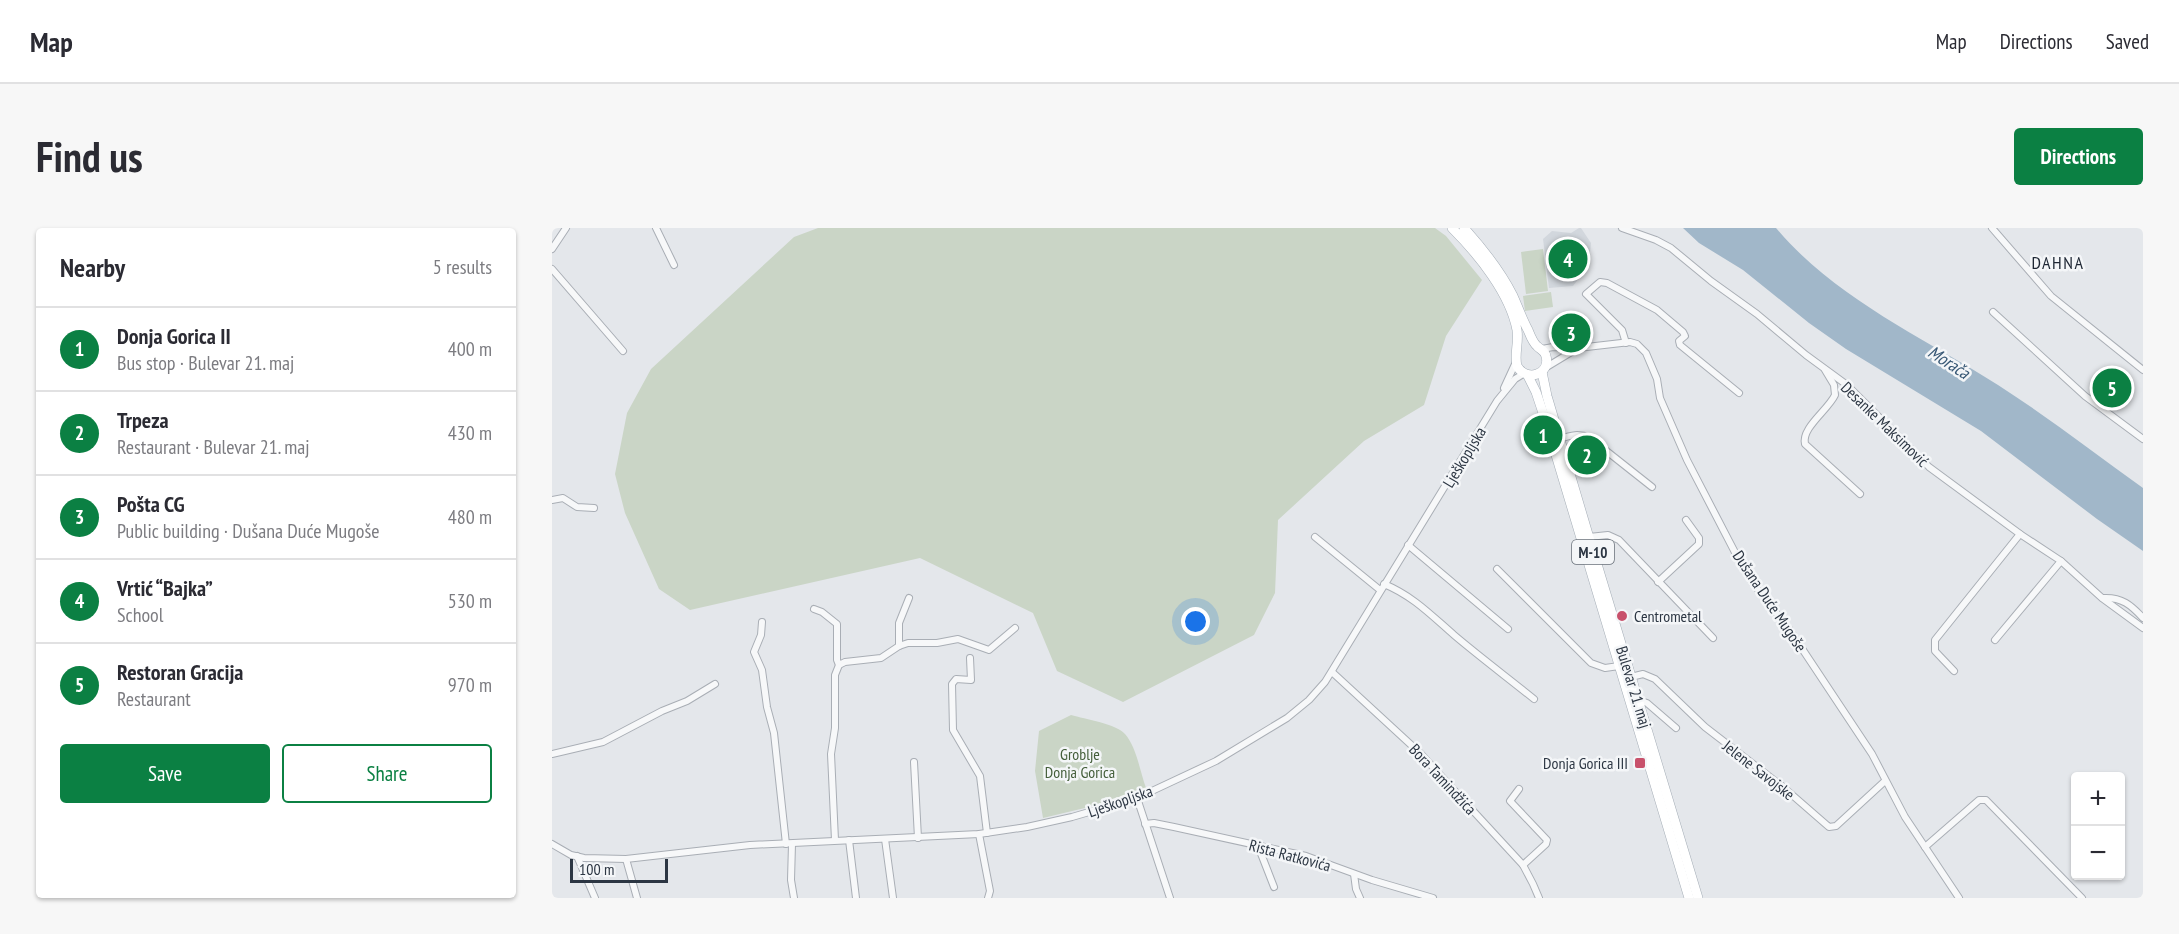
<!DOCTYPE html>
<html lang="en">
<head>
<meta charset="utf-8">
<style>
	body { margin:0; font-family:"PT Sans Narrow",sans-serif; background:#f7f7f7; color:#2b2b33 }
	.controls { position:absolute; right:18px; bottom:18px; display:grid; overflow:hidden; border-radius:6px; box-shadow:0 2px 4px #0004 }
	.controls button { width:54px; height:54px; display:grid; place-items:center; padding:0; border:0; border-bottom:2px solid #e1e1e2; background:#fff; color:#2b2b33; font:30px sans-serif }
	.scale { position:absolute; left:18px; bottom:15px; width:98px; box-sizing:border-box; padding-left:6px; border:3px solid #2c3643; border-top:0; font-size:16px; line-height:21px; white-space:nowrap; color:#2c3643; -webkit-text-stroke:4px #f4f6f8; paint-order:stroke }
	.you { position:absolute; left:644px; top:394px; width:21px; height:21px; margin:-15px; border:4px solid #fff; border-radius:50%; background:#1a73e8; box-shadow:0 0 0 9px #1a73e833 }
	.badge { display:grid; place-items:center; width:39px; height:39px; border-radius:50%; background:#0b8043; color:#fff; font-size:20px; font-weight:700 }
	.pin { position:absolute; translate:-50% -50%; border:3px solid #fff; box-shadow:0 2px 6px #0006 }
	.list { margin:0; padding:0; list-style:none }
	h2 { display:flex; justify-content:space-between; align-items:center; height:78px; margin:0; padding:0 24px; font-size:26px }
	h2 small { font-size:20px; font-weight:400; color:#7c7c81 }
	.list li { display:grid; grid-template-columns:39px 1fr auto; gap:18px; align-items:center; box-sizing:border-box; height:84px; padding:0 24px; border-top:2px solid #e1e1e2 }
	.list b { display:block; font-size:22px; white-space:nowrap }
	.list p { margin:0; font-size:20px; white-space:nowrap; color:#7c7c81 }
	.list em { font-size:20px; font-style:normal; color:#7c7c81 }
	.actions { display:flex; gap:12px; padding:18px 24px }
	.actions a { flex:1; padding:14px 0; border:2px solid #0b8043; border-radius:6px; text-align:center; font-size:21px; color:#0b8043 }
	.actions .main { background:#0b8043; color:#fff }
	.map { position:relative; flex:none; width:1591px; height:670px; overflow:hidden; border-radius:6px }
	header { display:flex; align-items:center; gap:36px; box-sizing:border-box; height:84px; padding:0 30px; background:#fff; border-bottom:2px solid #e1e1e2 }
	header strong { font-size:28px }
	nav { display:flex; gap:33px; margin-inline-start:auto; font-size:21px }
	.intro { display:flex; align-items:center; justify-content:space-between; box-sizing:border-box; height:144px; padding:0 36px }
	h1 { margin:0; font-size:42px }
	.button { padding:15px 27px; border-radius:6px; background:#0b8043; color:#fff; font-size:21px; font-weight:700 }
	main { display:flex; gap:36px; padding:0 36px }
	aside { flex:1; background:#fff; border-radius:6px; box-shadow:0 2px 4px #0004 }
	.map>svg:first-child { display:block }
	.built { fill:#d2d7dd }
	.green { fill:#cad5c6 }
	.water { fill:#a1b7c9 }
	.lines { fill:none; stroke-linecap:round; stroke-linejoin:round }
	.street-casing { stroke:#a9aeb5; stroke-width:8 }
	.primary-casing { stroke:#a4adb6; stroke-width:10 }
	.street { stroke:#f7f8f9; stroke-width:6 }
	.primary { stroke:#fff; stroke-width:9 }
	.poi-dot { fill:#c8516b; stroke:#f4f6f8; stroke-width:2 }
	.labels { text-anchor:middle; dominant-baseline:central; stroke-width:5; stroke-linejoin:round; paint-order:stroke }
	.shield { fill:#f4f6f8; stroke:#687079; stroke-width:1.5 }
	.shield-label { font-size:15px; font-weight:bold; fill:#2c3643 }
	.street-label { font-size:16px; fill:#2c3643; stroke:#f4f6f8 }
	.poi-label { font-size:16px; fill:#2c3643; stroke:#f4f6f8; text-anchor:start }
	.park-label { font-size:16px; fill:#445e3a; stroke:#f4f6f8 }
	.neighbourhood-label { font-size:18px; letter-spacing:1.5px; fill:#1e2734; stroke:#f4f6f8 }
	.water-label { font-size:18px; font-style:italic; fill:#385875; stroke:#f4f6f8 }
</style>
</head>
<body>
<header>
<strong>Map</strong>
<nav><a>Map</a><a>Directions</a><a>Saved</a></nav>
</header>
<div class="intro"><h1>Find us</h1><a class="button">Directions</a></div>
<main>
<aside>
<h2>Nearby<small>5 results</small></h2>
<ul class="list">
<li><span class="badge">1</span><div><b>Donja Gorica II</b><p>Bus stop · Bulevar 21. maj</p></div><em>400 m</em></li>
<li><span class="badge">2</span><div><b>Trpeza</b><p>Restaurant · Bulevar 21. maj</p></div><em>430 m</em></li>
<li><span class="badge">3</span><div><b>Pošta CG</b><p>Public building · Dušana Duće Mugoše</p></div><em>480 m</em></li>
<li><span class="badge">4</span><div><b>Vrtić “Bajka”</b><p>School</p></div><em>530 m</em></li>
<li><span class="badge">5</span><div><b>Restoran Gracija</b><p>Restaurant</p></div><em>970 m</em></li>
</ul>
<div class="actions"><a class="main">Save</a><a>Share</a></div>
</aside>
<div class="map">
<svg width="1591" height="670" viewBox="0 0 1591 670">
	<rect width="100%" height="100%" fill="#e4e7eb"/>
	<path class="built" d="M1027 0H1029L1039 15 1037 35 1034 41 1021 58 997 60 991 11 1000 3 1019 5Z"/>
	<g class="green">
		<path d="M266 0H883L894 8 930 52 894 108 872 177 812 213 726 292 723 365 702 407 571 474 505 443 481 385 368 330 138 382 107 361 73 285 63 246 75 185 99 141 242 9Z"/>
		<path d="M991 21 996 63 974 66 969 24Z"/>
		<path d="M999 64 1001 79 973 83 971 68Z"/>
		<path d="M519 487C533 491 565 496 573 506 585 520 588 544 594 560L541 578 491 590 483 543 487 503Z"/>
	</g>
	<path class="water" d="M1131 0H1224C1283 70 1370 109 1446 157 1496 189 1543 226 1591 260V323L1545 291 1429 203 1294 121 1257 95 1191 42 1147 15Z"/>
	<g class="lines">
		<g class="street-casing">
			<g id="street">
				<path d="M104 0 122 37"/>
				<path d="M1070 0 1104 12 1119 20 1159 53 1205 86 1254 127 1295 157 1377 239 1468 306 1509 333 1550 370 1591 400"/>
				<path d="M1440 0 1499 68 1591 142"/>
				<path d="M0 21 14 0"/>
				<path d="M0 41 71 123"/>
				<path d="M1441 84 1533 168 1591 211"/>
				<path d="M1074 115 1070 102 1034 66 1048 54 1055 55 1105 82 1131 104 1133 108 1127 113 1128 117 1187 165"/>
				<path d="M990 121 1001 119 1026 120 1078 114 1085 116 1094 125 1105 151 1108 170 1135 232 1189 336 1200 354 1237 401 1320 526 1353 589 1407 670"/>
				<path d="M993 140 1026 120"/>
				<path d="M1273 142 1282 157 1283 167C1276 182 1249 200 1253 216L1308 266"/>
				<path d="M952 160 964 134"/>
				<path d="M1008 211C1019 207 1027 205 1038 210L1100 259"/>
				<path d="M0 272 11 270 25 279 42 280"/>
				<path d="M763 309 828 362"/>
				<path d="M1037 309 1056 307 1067 312 1161 410"/>
				<path d="M856 317 956 401"/>
				<path d="M945 341 1039 435 1053 440 1067 438"/>
				<path d="M1106 354 1147 316V310L1134 292"/>
				<path d="M832 356C861 368 879 387 902 407 928 429 956 450 982 471"/>
				<path d="M1551 370C1570 369 1579 377 1591 390"/>
				<path d="M262 381 270 384 285 396V432L287 437"/>
				<path d="M210 394 209 407 202 424 210 442 215 479 222 505 234 616"/>
				<path d="M1443 412 1509 333"/>
				<path d="M347 418V395L357 370"/>
				<path d="M418 430 419 452 404 451 400 456 401 502 428 548 435 605"/>
				<path d="M1402 443 1383 423V412L1468 306"/>
				<path d="M780 444 869 526 900 560 971 637 981 656 987 670"/>
				<path d="M1079 449 1091 446 1103 451 1153 499 1231 559 1277 599 1284 598 1333 553"/>
				<path d="M1086 472 1095 475 1124 500"/>
				<path d="M0 526 51 514 110 483 135 473 163 456"/>
				<path d="M362 534 366 610"/>
				<path d="M967 561 958 573 995 612 994 616 971 637"/>
				<path d="M585 570 618 670"/>
				<path d="M593 596 602 595 622 599 754 628 820 652 881 670"/>
				<path d="M427 606 438 663 436 670"/>
				<path d="M333 611 341 670"/>
				<path d="M283 612 279 526 283 500V447L287 437 293 434 329 430 347 418 356 415H385L406 411 437 422 463 400"/>
				<path d="M297 612 304 670"/>
				<path d="M0 616 19 627 32 630 74 631 198 617 427 606 475 599 520 589 585 570 664 533 735 490 757 472 773 454 945 173 963 151 971 146"/>
				<path d="M240 616 239 652 242 670"/>
				<path d="M706 618 722 659"/>
				<path d="M1373 619 1427 572H1434L1530 670"/>
				<path d="M25 628 43 670"/>
				<path d="M74 631 85 670"/>
				<path d="M802 646 804 661 808 670"/>
			</g>
		</g>
		<g class="primary-casing">
			<g id="primary">
				<path d="M900 0C926 26 958 65 965 102 967 115 962 127 965 138 974 154 999 147 994 128 993 123 989 122 985 118 981 115 978 107 976 102 970 91 966 79 961 68 948 42 931 21 912 0"/>
				<path d="M990 144 995 168 1035 303 1146 670"/>
				<path d="M976 148 984 164 995 197 1137 670"/>
			</g>
		</g>
		<use href="#street" class="street"/>
		<use href="#primary" class="primary"/>
	</g>
	<g class="poi-dot">
		<circle cx="1070" cy="388" r="6"/>
		<rect x="1082" y="529" width="12" height="12" rx="3"/>
	</g>
	<g class="labels">
		<rect class="shield" x="1020" y="312" width="42" height="24" rx="4.5"/>
		<g class="shield-label">
			<text x="1041" y="324">M-10</text>
		</g>
		<g class="street-label">
			<text transform="translate(1333 196) rotate(44)">Desanke Maksimović</text>
			<text transform="translate(912 229) rotate(-59)">Lješkopljska</text>
			<text transform="translate(1218 373) rotate(56)">Dušana Duće Mugoše</text>
			<text transform="translate(1082 459) rotate(73)">Bulevar 21. maj</text>
			<text transform="translate(1207 542) rotate(38)">Jelene Savojske</text>
			<text transform="translate(891 551) rotate(47)">Bora Tamindžića</text>
			<text transform="translate(568 573) rotate(-19)">Lješkopljska</text>
			<text transform="translate(738 627) rotate(15)">Rista Ratkovića</text>
		</g>
		<g class="poi-label">
			<text x="1082" y="388">Centrometal</text>
			<text x="1076" y="535" text-anchor="end">Donja Gorica III</text>
		</g>
		<g class="park-label">
			<text x="528" y="526">Groblje<tspan x="528" dy="18">Donja Gorica</tspan></text>
		</g>
		<g class="neighbourhood-label">
			<text x="1506" y="34">DAHNA</text>
		</g>
		<g class="water-label">
			<text transform="translate(1397 134) rotate(33)">Morača</text>
		</g>
	</g>
</svg>
<div class="controls">
<button>+</button>
<button>−</button>
</div>
<div class="scale">100 m</div>
<div class="you"></div>
<div class="pin badge" style="left:991px;top:207px">1</div>
<div class="pin badge" style="left:1035px;top:227px">2</div>
<div class="pin badge" style="left:1019px;top:105px">3</div>
<div class="pin badge" style="left:1016px;top:31px">4</div>
<div class="pin badge" style="left:1560px;top:160px">5</div>
</div>
</main>
</body>
</html>
